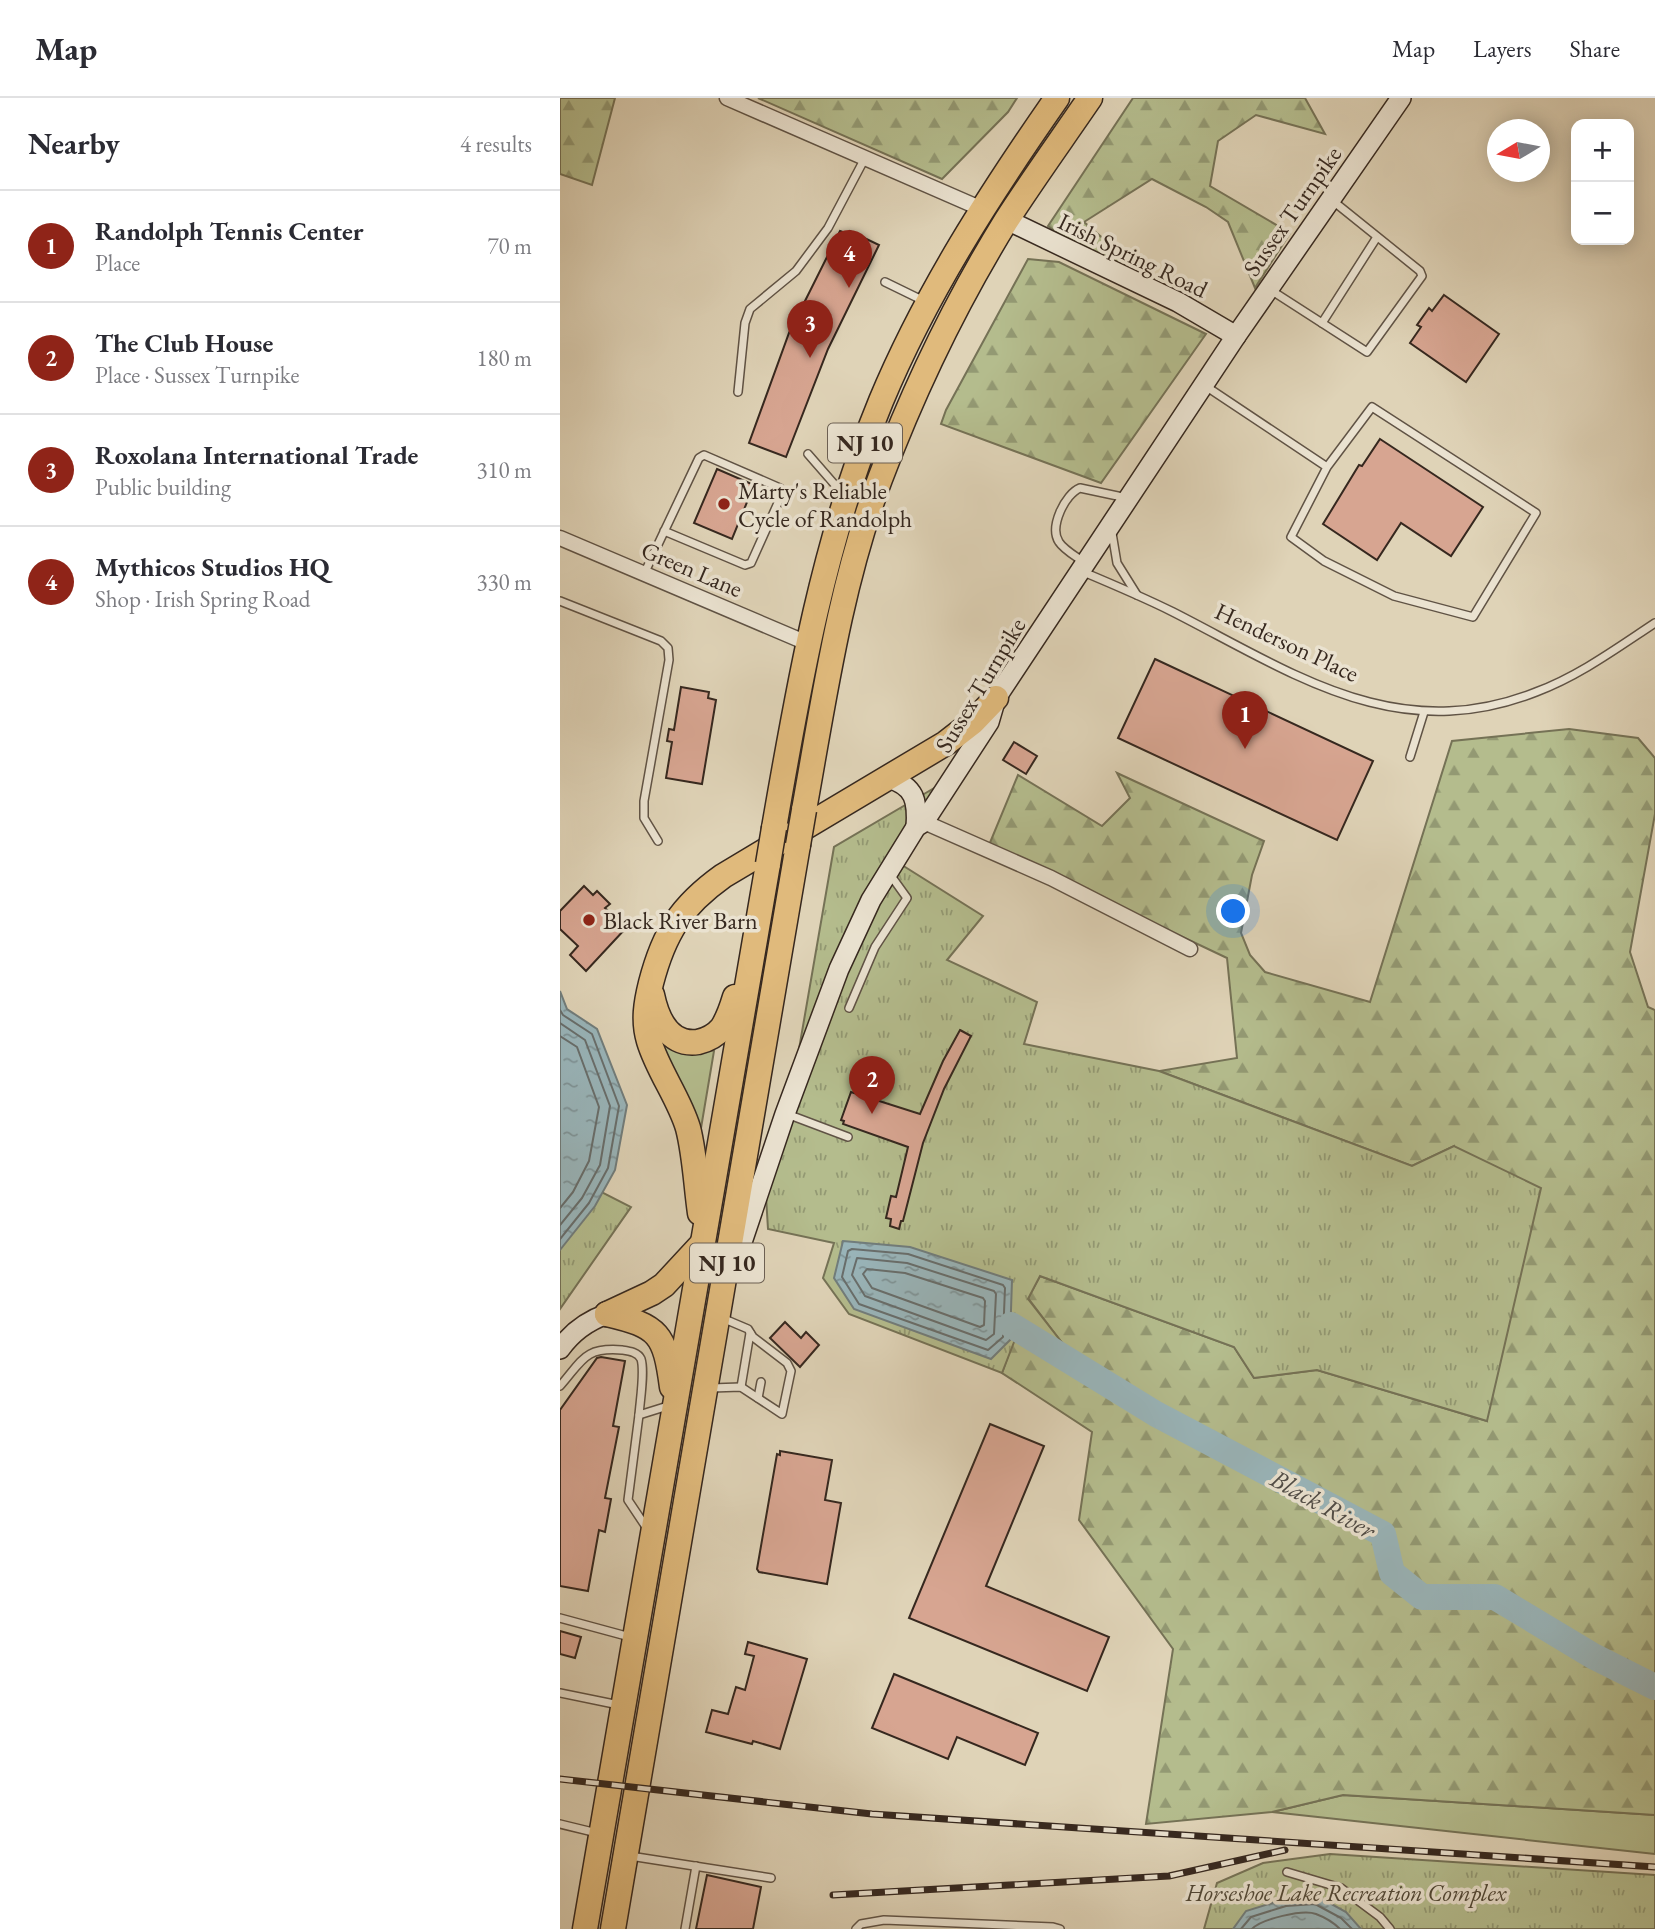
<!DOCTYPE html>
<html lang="en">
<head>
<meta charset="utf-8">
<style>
	body { margin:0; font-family:"EB Garamond",serif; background:#f7f7f7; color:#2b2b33 }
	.controls { position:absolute; right:21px; top:21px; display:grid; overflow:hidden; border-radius:14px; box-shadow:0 4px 18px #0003 }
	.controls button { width:63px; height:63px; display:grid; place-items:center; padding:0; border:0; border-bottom:2px solid #e1e1e2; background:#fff; color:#2b2b33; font:35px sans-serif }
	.compass { position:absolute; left:927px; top:21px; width:63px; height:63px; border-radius:50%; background:#fff; box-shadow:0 4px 18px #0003; rotate:260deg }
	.you { position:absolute; left:674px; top:814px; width:24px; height:24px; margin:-18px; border:5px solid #fff; border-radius:50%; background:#1a73e8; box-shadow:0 0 0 10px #1a73e833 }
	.badge { display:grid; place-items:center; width:46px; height:46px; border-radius:50%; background:#8f2418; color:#fff; font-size:23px; font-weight:700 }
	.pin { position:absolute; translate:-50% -58px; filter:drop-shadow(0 2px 4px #0008) }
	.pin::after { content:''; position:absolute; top:37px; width:24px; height:21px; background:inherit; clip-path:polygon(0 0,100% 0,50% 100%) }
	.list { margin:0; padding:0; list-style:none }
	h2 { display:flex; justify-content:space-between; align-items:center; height:91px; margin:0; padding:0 28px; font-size:30px }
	h2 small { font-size:23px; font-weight:400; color:#7c7c81 }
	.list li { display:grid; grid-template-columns:46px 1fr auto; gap:21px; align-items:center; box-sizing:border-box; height:112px; padding:0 28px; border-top:2px solid #e1e1e2 }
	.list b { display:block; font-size:26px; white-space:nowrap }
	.list p { margin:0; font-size:23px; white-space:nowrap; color:#7c7c81 }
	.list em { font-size:23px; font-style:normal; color:#7c7c81 }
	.map { position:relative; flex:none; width:1095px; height:1831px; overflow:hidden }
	header { display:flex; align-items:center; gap:42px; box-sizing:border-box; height:98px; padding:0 35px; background:#fff; border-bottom:2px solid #e1e1e2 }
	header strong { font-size:33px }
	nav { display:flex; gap:38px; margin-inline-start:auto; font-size:24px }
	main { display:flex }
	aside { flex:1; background:#fff }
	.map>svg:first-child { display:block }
	.grass { fill:#b4bc8d; stroke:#757256; stroke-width:2 }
	.forest { fill:url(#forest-firs); stroke:#757256; stroke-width:2 }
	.park { fill:url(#park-tufts); stroke:#757256; stroke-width:2 }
	.water { fill:url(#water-ripples); stroke:#717d7c; stroke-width:2 }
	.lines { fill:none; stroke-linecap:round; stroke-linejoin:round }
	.shore { stroke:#686e6c; stroke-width:2 }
	.river { stroke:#99b5ba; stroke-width:26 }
	.building { fill:#d7a591; stroke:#36281f; stroke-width:2 }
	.lane-casing { stroke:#605345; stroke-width:10 }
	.street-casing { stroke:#605345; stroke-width:17 }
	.secondary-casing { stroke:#36281f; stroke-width:22 }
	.highway-casing { stroke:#36281f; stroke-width:27 }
	.lane { stroke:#eae2d0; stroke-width:7 }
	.street { stroke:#eae2d0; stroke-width:14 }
	.secondary { stroke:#eae2d0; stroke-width:19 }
	.highway { stroke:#e0ba7c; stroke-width:24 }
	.rail-casing { stroke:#36281f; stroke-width:7 }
	.rail { stroke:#eae2d0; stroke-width:4.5; stroke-dasharray:13; stroke-linecap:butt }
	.highway-bridge-casing { stroke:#36281f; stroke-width:27; stroke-linecap:butt }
	.highway-bridge { stroke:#e0ba7c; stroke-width:24 }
	.poi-dot { fill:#8f2418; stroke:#eae2d0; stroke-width:2.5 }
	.labels { text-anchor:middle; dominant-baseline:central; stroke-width:7; stroke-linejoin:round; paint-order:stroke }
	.shield { fill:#eae2d0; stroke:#6c6054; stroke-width:2 }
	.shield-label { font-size:23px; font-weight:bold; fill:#36281f }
	.street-label { font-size:24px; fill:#36281f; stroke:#eae2d0 }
	.poi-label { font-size:24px; fill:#36281f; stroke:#eae2d0; text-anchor:start }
	.park-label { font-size:24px; font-style:italic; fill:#4f4635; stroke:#eae2d0 }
	.water-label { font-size:26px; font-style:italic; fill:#4f4b46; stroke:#eae2d0 }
</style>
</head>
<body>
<header>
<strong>Map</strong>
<nav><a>Map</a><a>Layers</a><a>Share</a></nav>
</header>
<main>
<aside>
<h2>Nearby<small>4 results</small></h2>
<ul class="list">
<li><span class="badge">1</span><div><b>Randolph Tennis Center</b><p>Place</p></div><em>70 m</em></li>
<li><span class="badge">2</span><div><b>The Club House</b><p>Place · Sussex Turnpike</p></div><em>180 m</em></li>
<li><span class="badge">3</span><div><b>Roxolana International Trade</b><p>Public building</p></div><em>310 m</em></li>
<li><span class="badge">4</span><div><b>Mythicos Studios HQ</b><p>Shop · Irish Spring Road</p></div><em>330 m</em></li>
</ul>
</aside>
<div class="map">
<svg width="1095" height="1831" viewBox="0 0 1095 1831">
	<defs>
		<pattern id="forest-firs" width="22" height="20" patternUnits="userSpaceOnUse" patternTransform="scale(1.75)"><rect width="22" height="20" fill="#b4bc8d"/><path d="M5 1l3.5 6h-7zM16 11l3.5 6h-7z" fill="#939973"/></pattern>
		<pattern id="park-tufts" width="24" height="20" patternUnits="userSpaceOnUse" patternTransform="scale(1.75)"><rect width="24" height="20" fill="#b4bc8d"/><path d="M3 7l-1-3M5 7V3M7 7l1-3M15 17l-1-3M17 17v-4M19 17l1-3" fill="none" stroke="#939973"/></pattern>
		<pattern id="water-ripples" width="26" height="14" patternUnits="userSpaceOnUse" patternTransform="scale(1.75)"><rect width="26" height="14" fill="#99b5ba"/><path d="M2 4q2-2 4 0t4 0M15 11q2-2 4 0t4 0" fill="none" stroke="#7e9397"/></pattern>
	</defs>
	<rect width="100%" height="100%" fill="#dfd3b7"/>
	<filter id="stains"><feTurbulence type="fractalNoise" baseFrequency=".00286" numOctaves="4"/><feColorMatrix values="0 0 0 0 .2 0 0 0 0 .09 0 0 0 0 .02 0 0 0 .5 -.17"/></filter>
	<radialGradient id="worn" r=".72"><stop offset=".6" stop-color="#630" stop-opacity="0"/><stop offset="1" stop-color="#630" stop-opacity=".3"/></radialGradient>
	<g class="grass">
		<path d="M96 934 154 953 139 1042Z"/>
		<path d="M783 1697 1095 1717V1756L712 1714Z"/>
	</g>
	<g class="forest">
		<path d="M0 0H55L32 87 0 76Z"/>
		<path d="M198 0H457L448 14 382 81Z"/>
		<path d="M573 0H745L765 36 696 17 658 43 650 88 730 135 695 190 668 124 646 109 592 81 524 124 588 179 508 143 488 128Z"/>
		<path d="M468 161 499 164 646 236 541 385 381 326 386 312Z"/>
		<path d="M1009 631 1078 640 1095 660V716L1070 854 1088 909 1095 912V1717L783 1697 712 1714 586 1726 613 1551 519 1422 532 1334 442 1275 455 1239 502 1245 468 1200 480 1178 674 1249 694 1280 757 1272 927 1323 894 1048 852 1068 599 973 677 960 667 860 429 747 458 677 542 728 570 700 557 675 704 743 692 777 681 835 690 857 705 874 810 904 892 643Z"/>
	</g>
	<g class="park">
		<path d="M381 686 334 762 423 818 387 862 477 904 464 946 599 973 852 1068 894 1048 981 1090 927 1323 757 1272 694 1280 674 1249 480 1178 468 1201 503 1246 456 1239 442 1275 289 1216 263 1180 274 1145 208 1131 206 1098 234 980 274 749Z"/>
		<path d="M0 1073 71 1109 0 1211Z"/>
		<path d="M770 1756 1095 1777V1831H644L657 1785 703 1765Z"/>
	</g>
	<g class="water">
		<path d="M0 893 7 911 37 931 67 1007 55 1072 35 1108 0 1152Z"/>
		<path d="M283 1143 350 1149 452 1182 450 1242 431 1261 294 1211 274 1180Z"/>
		<path d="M757 1798 786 1814 801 1831H673L686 1813 725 1801Z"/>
	</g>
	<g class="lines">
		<g class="shore">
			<path d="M0 912 3 917 32 936 59 1008 48 1070 29 1105 0 1141"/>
			<path d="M0 925 25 942 50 1008 40 1067 22 1100 0 1127"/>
			<path d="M0 938 17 949 39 1009 29 1063 13 1094 0 1110"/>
			<path d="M292 1151 348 1156 443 1187 445 1190 443 1239 428 1252 299 1206 282 1179 288 1153Z"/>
			<path d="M297 1160 347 1165 434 1193 436 1196 434 1236 426 1242 305 1198 292 1177Z"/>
			<path d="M307 1171 345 1175 423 1200 425 1203 424 1227 420 1229 312 1190 303 1176Z"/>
			<path d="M681 1831 691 1819 726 1808 755 1806 781 1820 792 1831"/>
			<path d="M692 1831C701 1821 743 1811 756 1816 764 1819 774 1825 780 1831"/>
		</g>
		<path class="river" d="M451 1227 596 1316 823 1436 832 1475 862 1499H935L1033 1558 1095 1589"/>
	</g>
	<g class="building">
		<path d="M280 133 288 136 290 133 319 147 268 251 226 359 189 345 229 235Z"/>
		<path d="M884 197 939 236 906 284 850 245 861 229 857 227 869 210 872 213Z"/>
		<path d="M820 341 923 409 891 458 841 425 817 462 763 426 799 367 802 368Z"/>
		<path d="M157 371 194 387 172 441 134 425Z"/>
		<path d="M595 561 813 663 777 742 558 640Z"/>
		<path d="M121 589 149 594 148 600 156 602 142 686 106 680 112 644 107 643 109 631 114 632Z"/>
		<path d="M454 644 477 658 466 676 443 662Z"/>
		<path d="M24 788 33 797 37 793 50 806 45 810 66 830 26 873 10 857 18 848 0 831V813Z"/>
		<path d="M400 932 411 938 384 991 363 1045 343 1123H341L339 1131 330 1128 331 1121 326 1120 331 1098 336 1099 348 1049 283 1026 284 1023 281 1022 291 994 360 1016 383 963Z"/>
		<path d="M225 1224 241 1240 246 1234 259 1247 240 1269 210 1240Z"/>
		<path d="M41 1259 65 1263 53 1328 59 1329 45 1400 51 1401 45 1434 39 1432 28 1493 0 1488V1312L37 1260Z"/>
		<path d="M430 1326 484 1348 426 1488 549 1539 527 1593 349 1520Z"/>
		<path d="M220 1353 272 1362 265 1402 281 1405 267 1486 199 1474 197 1471 217 1356 220 1357Z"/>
		<path d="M0 1533 21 1539 15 1560 0 1556Z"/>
		<path d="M188 1544 247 1561 220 1651 193 1643 192 1646 146 1634 152 1612 168 1616 176 1589 185 1592 194 1558 185 1556Z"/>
		<path d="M334 1576 478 1635 465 1667 397 1639 388 1661 312 1630Z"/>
		<path d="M147 1777 201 1789 193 1831H136Z"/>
	</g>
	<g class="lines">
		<g class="lane-casing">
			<g id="lane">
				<path d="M325 184 364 203"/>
				<path d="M709 191 807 254 862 178 860 173 773 103"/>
				<path d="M762 225 817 139"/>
				<path d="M644 287 767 369 731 439 764 463 834 498 913 519 976 415 812 309 767 369"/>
				<path d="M178 294 185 225 190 211 236 173 268 130 305 60"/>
				<path d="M248 356 282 395"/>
				<path d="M552 435 557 465 577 497"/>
				<path d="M525 465C517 459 504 452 499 444 489 429 505 396 520 390L567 400"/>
				<path d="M521 473C552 486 583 499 613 514 733 575 836 649 976 594 1019 578 1057 550 1095 525"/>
				<path d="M84 476 139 360 144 357 220 390 222 396 191 465 185 467 104 433"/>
				<path d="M0 503 101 543 108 550 109 562 84 703V720L98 743"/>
				<path d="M850 659 864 614"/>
				<path d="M289 910 315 849 347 800 329 775"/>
				<path d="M227 1016 288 1039"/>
				<path d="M0 1288C23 1262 24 1249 62 1252 69 1253 78 1254 81 1261 85 1273 80 1303 79 1317L111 1307"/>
				<path d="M181 1289 190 1235"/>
				<path d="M151 1290 181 1289 222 1316 231 1273 227 1265 193 1239 188 1231 162 1220"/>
				<path d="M198 1300 201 1284"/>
				<path d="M79 1317 68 1402 86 1429"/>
				<path d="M0 1520 70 1539"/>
				<path d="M0 1595 59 1607"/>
				<path d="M0 1726 37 1735"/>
				<path d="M70 1758 211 1780"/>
				<path d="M727 1774 781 1790 820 1819 830 1831"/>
				<path d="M125 1831 136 1768"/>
				<path d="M296 1831 301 1826 324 1822 493 1829 500 1831"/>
			</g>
		</g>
		<g class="street-casing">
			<g id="street">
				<path d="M167 0 422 111"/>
				<path d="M0 440 247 545"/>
				<path d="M364 724 491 780 630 851"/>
			</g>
		</g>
		<g class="secondary-casing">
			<g id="secondary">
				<path d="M447 122 618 204 676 238"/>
				<path d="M328 680C355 688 358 703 356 729"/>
				<path d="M175 1165 225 1016 279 871 311 802 356 729 364 724 429 624 436 600 676 238 841 0"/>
				<path d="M0 1251C12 1234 27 1223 47 1216"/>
			</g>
		</g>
		<g class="highway-casing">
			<g id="highway">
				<path d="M244 712C264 601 280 487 320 381 354 291 396 204 446 123 473 81 502 41 530 0"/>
				<path d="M214 730C239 585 264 441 321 303 366 195 430 96 497 0"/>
				<path d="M92 897C97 921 109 948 138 944 147 942 156 937 162 930 168 921 172 909 175 899"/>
				<path d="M140 1115C136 1087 135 1057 128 1030 119 1000 98 973 89 943 83 923 86 905 91 885 104 835 121 808 163 778L386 645 413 624 436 600"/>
				<path d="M47 1216C99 1228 105 1236 112 1289"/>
				<path d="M47 1216 92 1195 104 1187 143 1145"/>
				<path d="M25 1831 208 766"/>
				<path d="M53 1831 238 747"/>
			</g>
		</g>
		<use href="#lane" class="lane"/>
		<use href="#street" class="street"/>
		<use href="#secondary" class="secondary"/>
		<use href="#highway" class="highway"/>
		<g class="rail-casing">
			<g id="rail">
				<path d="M0 1681 312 1716 1095 1769"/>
				<path d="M273 1797 609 1778 725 1752"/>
			</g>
		</g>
		<use href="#rail" class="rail"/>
		<g class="highway-bridge-casing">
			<g id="highway-bridge">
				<path d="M238 747 244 712"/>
				<path d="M208 766 214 730"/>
			</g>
		</g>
		<use href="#highway-bridge" class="highway-bridge"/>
	</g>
	<g class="poi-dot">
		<circle cx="164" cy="406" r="7"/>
		<circle cx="29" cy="822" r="7"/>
	</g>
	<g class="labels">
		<g class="shield">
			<rect x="268" y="325.5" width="74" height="39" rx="5"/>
			<rect x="130" y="1145.5" width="74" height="39" rx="5"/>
		</g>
		<g class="shield-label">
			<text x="305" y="345">NJ 10</text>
			<text x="167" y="1165">NJ 10</text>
		</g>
		<g class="street-label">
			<text transform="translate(732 113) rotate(-55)">Sussex Turnpike</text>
			<text transform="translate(573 157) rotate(26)">Irish Spring Road</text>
			<text transform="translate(132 471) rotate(23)">Green Lane</text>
			<text transform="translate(727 544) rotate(25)">Henderson Place</text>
			<text transform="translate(420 587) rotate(-59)">Sussex Turnpike</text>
		</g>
		<g class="poi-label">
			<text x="178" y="392">Marty's Reliable<tspan x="178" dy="28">Cycle of Randolph</tspan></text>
			<text x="43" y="822">Black River Barn</text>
		</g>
		<g class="park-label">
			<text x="786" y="1794">Horseshoe Lake Recreation Complex</text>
		</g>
		<g class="water-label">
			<text transform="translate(763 1406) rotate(29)">Black River</text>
		</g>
	</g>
	<rect width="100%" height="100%" filter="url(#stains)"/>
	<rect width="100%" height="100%" fill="url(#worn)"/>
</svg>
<div class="controls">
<button>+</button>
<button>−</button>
</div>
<svg class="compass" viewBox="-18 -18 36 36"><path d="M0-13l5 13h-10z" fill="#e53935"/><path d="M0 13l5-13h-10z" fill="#7c7c81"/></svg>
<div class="you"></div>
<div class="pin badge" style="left:685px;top:651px">1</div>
<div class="pin badge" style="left:312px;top:1016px">2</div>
<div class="pin badge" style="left:250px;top:260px">3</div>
<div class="pin badge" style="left:289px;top:190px">4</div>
</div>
</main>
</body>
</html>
